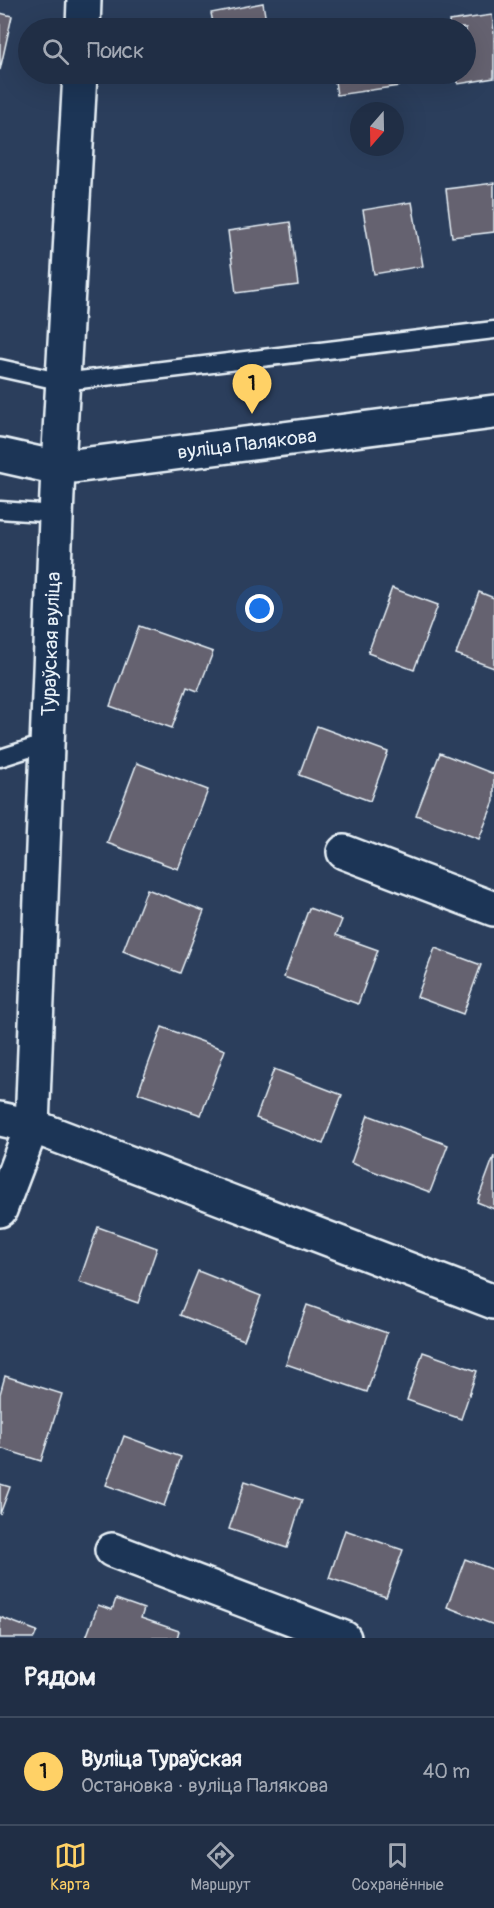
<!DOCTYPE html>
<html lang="ru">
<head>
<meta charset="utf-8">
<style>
	body { margin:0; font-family:Pangolin,sans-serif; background:#28364c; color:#f1f3f6 }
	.compass { position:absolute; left:350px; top:102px; width:54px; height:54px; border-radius:50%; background:#202e45; box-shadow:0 6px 24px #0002; rotate:200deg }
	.you { position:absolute; left:260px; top:609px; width:21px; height:21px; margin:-15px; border:4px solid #fff; border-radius:50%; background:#1a73e8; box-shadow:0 0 0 9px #1a73e833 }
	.badge { display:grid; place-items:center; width:39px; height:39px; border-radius:50%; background:#ffd166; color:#111; font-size:20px; font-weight:700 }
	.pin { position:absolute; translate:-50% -50px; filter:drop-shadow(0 2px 3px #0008) }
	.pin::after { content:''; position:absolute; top:32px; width:21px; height:18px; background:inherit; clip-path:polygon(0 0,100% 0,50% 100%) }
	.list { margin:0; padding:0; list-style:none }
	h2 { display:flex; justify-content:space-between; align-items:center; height:78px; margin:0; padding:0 24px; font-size:26px }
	h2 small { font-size:20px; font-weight:400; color:#a2a8b3 }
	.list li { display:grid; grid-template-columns:39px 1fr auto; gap:18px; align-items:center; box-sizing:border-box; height:108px; padding:0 24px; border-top:2px solid #3d4a5e }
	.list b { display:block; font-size:22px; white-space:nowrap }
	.list p { margin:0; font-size:20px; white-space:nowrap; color:#a2a8b3 }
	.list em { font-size:20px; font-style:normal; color:#a2a8b3 }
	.icon { flex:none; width:33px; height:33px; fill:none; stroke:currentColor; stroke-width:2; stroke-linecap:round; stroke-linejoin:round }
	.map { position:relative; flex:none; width:494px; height:1638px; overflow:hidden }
	.search { position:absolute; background:#202e45; box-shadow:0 6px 24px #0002; left:18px; right:18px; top:18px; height:66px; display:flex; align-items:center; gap:15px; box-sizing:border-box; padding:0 21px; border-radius:33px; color:#a2a8b3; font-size:22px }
	.sheet { height:186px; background:#202e45 }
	nav { display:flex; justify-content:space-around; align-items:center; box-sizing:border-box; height:84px; border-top:2px solid #3d4a5e; background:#202e45; font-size:16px; color:#a2a8b3 }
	nav a { display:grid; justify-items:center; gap:3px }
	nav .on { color:#ffd166 }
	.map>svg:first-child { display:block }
	.building { fill:#65626f; stroke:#e8f1f8; stroke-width:1.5 }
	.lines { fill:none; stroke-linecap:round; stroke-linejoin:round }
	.lane-casing { stroke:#e8f1f8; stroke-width:21 }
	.street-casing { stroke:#e8f1f8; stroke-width:38 }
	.secondary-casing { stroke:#e8f1f8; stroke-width:38 }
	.lane { stroke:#1d3557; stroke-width:16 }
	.street { stroke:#1d3557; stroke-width:33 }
	.secondary { stroke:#1d3557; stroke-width:33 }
	.labels { text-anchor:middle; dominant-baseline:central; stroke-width:5; stroke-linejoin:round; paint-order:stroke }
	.street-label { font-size:20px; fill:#e8f1f8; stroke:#1d3557 }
</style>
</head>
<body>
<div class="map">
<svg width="494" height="1638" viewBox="0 0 494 1638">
	<rect width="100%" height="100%" fill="#2b3e5c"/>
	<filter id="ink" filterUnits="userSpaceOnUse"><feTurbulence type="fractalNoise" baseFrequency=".0167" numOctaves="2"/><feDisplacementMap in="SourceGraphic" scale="12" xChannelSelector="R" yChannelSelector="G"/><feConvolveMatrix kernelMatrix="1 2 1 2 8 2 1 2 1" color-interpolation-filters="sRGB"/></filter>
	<g filter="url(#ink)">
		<g class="building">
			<path d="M263 3 267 28H214L211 13Z"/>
			<path d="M0 13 12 16 0 70Z"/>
			<path d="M492 15 494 32V78L458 84 456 74H466V28H450L449 21Z"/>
			<path d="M390 24 391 28H355Z"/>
			<path d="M159 74H182L159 78Z"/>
			<path d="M334 74H397L399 86 337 95Z"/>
			<path d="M494 183V232L452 237 446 189Z"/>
			<path d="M412 202 423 266 374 274 363 210Z"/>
			<path d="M290 222 298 285 236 293 228 231Z"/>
			<path d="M392 588 438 605 414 670 368 653Z"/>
			<path d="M479 592 494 598V668L456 654Z"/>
			<path d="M139 626 213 652 198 691 187 687 172 728 110 706Z"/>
			<path d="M317 726 388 752 370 801 299 775Z"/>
			<path d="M440 753 494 774V801L479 839 416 815Z"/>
			<path d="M137 763 208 790 178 869 107 843Z"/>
			<path d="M147 889 204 911 180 973 123 951Z"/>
			<path d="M309 908 342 920 336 935 378 950 358 1004 284 977Z"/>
			<path d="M435 948 481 965 463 1014 417 997Z"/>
			<path d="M162 1027 225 1050 201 1115 138 1093Z"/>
			<path d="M274 1069 342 1095 323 1144 256 1118Z"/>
			<path d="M368 1115 448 1145 430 1192 351 1163Z"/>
			<path d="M494 1156V1209L477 1202Z"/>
			<path d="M98 1227 157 1248 138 1303 79 1282Z"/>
			<path d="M198 1271 261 1296 244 1340 180 1315Z"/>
			<path d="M307 1305 387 1333 367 1392 286 1364Z"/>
			<path d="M423 1352 477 1371 461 1419 407 1400Z"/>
			<path d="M5 1376 62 1394 41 1461 0 1448V1394Z"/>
			<path d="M124 1436 181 1457 164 1506 106 1485Z"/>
			<path d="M245 1481 302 1500 287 1548 229 1529Z"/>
			<path d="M0 1484 10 1487 0 1514Z"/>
			<path d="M345 1530 403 1550 386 1597 329 1578Z"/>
			<path d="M465 1559 494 1570V1625L447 1607Z"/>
			<path d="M116 1599 144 1609 141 1618 179 1631 177 1638H86L98 1605 112 1610Z"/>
			<path d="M0 1617 37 1631 34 1638H0Z"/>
		</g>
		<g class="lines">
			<g class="lane-casing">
				<g id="lane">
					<path d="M0 368 63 382 494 330"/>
					<path d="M0 510 56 514"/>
					<path d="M0 758 47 743"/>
				</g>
			</g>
			<g class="street-casing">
				<g id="street">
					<path d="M83 28 84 0"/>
					<path d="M0 455 58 468"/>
					<path d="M344 852 494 909"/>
					<path d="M0 1119 32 1126 494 1302"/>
					<path d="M0 1210 32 1126 58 468 80 74"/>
					<path d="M112 1550 344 1638"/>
				</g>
			</g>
			<g class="secondary-casing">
				<path id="secondary" d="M58 468 494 412"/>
			</g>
			<use href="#lane" class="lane"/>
			<use href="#street" class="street"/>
			<use href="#secondary" class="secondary"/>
		</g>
	</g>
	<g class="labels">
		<g class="street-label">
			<text transform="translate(247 444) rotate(-7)">вуліца Палякова</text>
			<text transform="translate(51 644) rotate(-88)">Тураўская вуліца</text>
		</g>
	</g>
</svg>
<svg class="compass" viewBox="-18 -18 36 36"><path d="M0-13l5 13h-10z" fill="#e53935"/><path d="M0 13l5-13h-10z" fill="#a2a8b3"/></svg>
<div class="you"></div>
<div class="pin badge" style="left:252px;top:414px">1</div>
<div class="search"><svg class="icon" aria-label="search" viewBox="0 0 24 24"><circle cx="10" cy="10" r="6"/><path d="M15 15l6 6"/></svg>Поиск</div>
</div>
<section class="sheet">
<h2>Рядом<small></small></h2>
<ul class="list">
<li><span class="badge">1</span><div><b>Вуліца Тураўская</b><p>Остановка · вуліца Палякова</p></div><em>40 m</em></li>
</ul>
</section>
<nav>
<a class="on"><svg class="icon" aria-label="map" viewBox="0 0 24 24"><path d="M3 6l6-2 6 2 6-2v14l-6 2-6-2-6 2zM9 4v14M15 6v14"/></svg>Карта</a>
<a><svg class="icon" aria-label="directions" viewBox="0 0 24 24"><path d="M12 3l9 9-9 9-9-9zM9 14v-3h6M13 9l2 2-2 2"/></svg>Маршрут</a>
<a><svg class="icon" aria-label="saved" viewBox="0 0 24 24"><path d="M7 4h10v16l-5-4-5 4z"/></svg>Сохранённые</a>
</nav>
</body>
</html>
